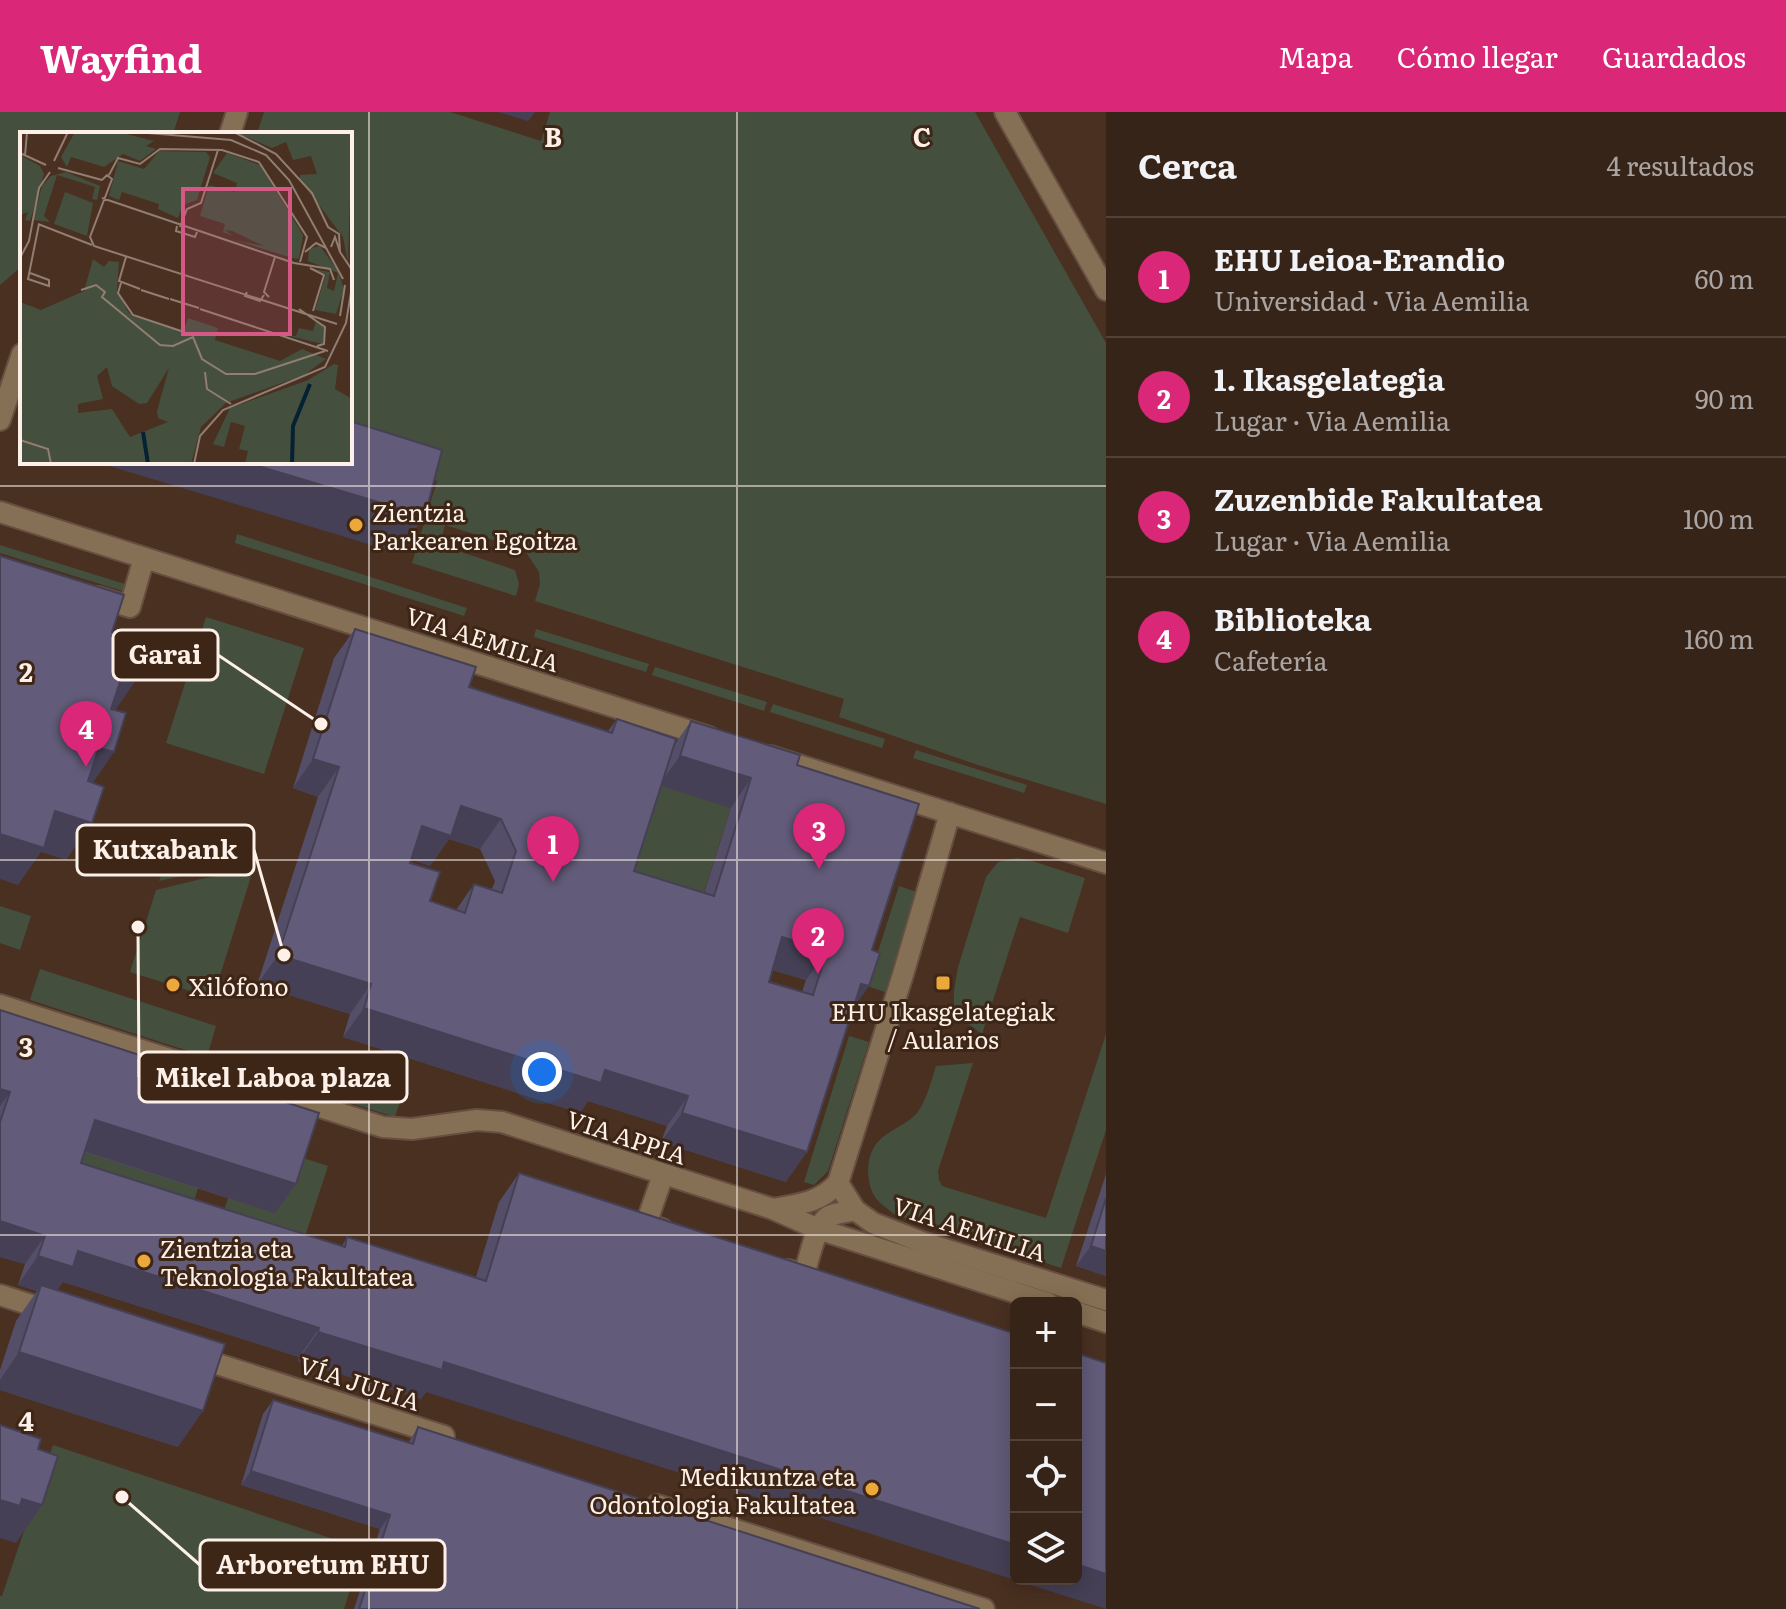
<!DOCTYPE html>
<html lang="es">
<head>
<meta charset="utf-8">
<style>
	body { margin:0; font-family:Literata,serif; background:#423026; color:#f1f3f6 }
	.controls { position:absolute; right:24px; bottom:24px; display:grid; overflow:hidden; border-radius:12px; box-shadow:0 4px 20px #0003 }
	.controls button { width:72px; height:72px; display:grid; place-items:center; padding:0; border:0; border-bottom:2px solid #514138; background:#372419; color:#f1f3f6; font:40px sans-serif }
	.you { position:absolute; left:542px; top:960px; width:28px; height:28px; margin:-20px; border:6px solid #fff; border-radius:50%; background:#1a73e8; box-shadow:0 0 0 12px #1a73e833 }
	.badge { display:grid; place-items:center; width:52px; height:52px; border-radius:50%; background:#db2777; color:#fff; font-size:26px; font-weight:700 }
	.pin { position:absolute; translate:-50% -66px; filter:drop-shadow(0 2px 4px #0008) }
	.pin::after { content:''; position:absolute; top:42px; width:28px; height:24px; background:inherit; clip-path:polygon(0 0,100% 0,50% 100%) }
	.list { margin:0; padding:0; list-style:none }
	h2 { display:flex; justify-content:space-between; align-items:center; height:104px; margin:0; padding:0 32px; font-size:34px }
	h2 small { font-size:26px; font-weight:400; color:#aaa4a2 }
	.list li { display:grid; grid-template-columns:52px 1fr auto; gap:24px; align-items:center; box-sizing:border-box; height:120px; padding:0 32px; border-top:2px solid #514138 }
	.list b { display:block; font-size:30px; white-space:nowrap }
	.list p { margin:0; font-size:26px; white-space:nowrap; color:#aaa4a2 }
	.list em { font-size:26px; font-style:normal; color:#aaa4a2 }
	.icon { flex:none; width:44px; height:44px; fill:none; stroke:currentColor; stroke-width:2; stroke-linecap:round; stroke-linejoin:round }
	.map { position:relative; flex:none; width:1106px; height:1497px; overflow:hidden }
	header { display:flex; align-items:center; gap:48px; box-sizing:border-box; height:112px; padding:0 40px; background:#db2777; color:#fff }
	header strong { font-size:38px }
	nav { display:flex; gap:44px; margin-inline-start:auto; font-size:28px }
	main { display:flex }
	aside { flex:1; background:#372419 }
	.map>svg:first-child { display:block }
	.green { fill:#44503d }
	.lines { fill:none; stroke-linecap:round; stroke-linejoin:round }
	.minor-casing { stroke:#664f41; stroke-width:24 }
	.minor { stroke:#867055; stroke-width:20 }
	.wall { fill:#544e68; fill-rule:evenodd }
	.shaded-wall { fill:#454055 }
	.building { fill:#625b79; stroke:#454055; stroke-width:2; fill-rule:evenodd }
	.grid { fill:none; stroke:#fdf0e8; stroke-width:2; stroke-opacity:0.55 }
	.poi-dot { fill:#eda83b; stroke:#3e2617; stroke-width:3 }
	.labels { text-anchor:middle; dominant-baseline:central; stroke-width:6; stroke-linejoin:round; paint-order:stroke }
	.poi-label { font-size:24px; fill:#fdf0e8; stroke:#3e2617; text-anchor:start }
	.street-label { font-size:24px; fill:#fdf0e8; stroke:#3e2617 }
	.inset-river { fill:none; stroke:#042233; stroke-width:4 }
	.inset-road { fill:none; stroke:#917d71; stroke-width:2 }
	.view { fill:#d45985; fill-opacity:0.15; stroke:#d45985; stroke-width:4 }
	.inset-edge { fill:none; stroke:#fdf0e8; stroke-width:4 }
	.grid-label { font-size:26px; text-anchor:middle; font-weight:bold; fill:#fdf0e8; stroke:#3e2617; stroke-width:6; stroke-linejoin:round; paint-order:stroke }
	.leader { fill:none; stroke:#fdf0e8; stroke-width:3 }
	.callout-dot { fill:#fdf0e8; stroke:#3e2617; stroke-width:3 }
	.callout { fill:#3e2617; stroke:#fdf0e8; stroke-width:3 }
	.callout-label { font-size:26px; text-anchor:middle; font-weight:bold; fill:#fdf0e8 }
</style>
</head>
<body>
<header>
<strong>Wayfind</strong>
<nav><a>Mapa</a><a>Cómo llegar</a><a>Guardados</a></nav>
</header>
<main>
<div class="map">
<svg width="1106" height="1497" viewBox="0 0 1106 1497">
	<rect width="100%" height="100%" fill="#493021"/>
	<g class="green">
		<path d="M0 0H180L173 22H22V154L0 173Z"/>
		<path d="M264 0H450L541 29 550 0H975L1106 231V692L978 653 839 605 844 587 535 489 540 472 539 460 526 440 512 434 445 413 440 433 515 458 519 472 516 484 412 451 437 369 350 341V22H257Z"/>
		<path d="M237 422 467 496 464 504 235 431Z"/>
		<path d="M0 433 128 473 126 480 0 441Z"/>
		<path d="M206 505 304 536 264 662 166 631Z"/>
		<path d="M536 517 649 552 646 560 534 525Z"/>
		<path d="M655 555 767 590 764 599 652 563Z"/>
		<path d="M773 592 885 627 882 636 770 600Z"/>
		<path d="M916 638 1027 673 1024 681 913 646Z"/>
		<path d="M651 671 731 696 693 814 613 789Z"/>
		<path d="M176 719 258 745 256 752 210 758 159 769Z"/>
		<path d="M1017 746 1029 748 1085 766 1068 821 1020 805 982 922 954 901V879L958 855 986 765 998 750Z"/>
		<path d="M253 758 213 886 130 860 156 778 201 767Z"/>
		<path d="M899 774 917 780 885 880 867 874Z"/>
		<path d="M0 794 31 804 20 838 0 831Z"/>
		<path d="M40 857 216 914 207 945 30 888Z"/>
		<path d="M1106 922V1018L1061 1156 894 1102C888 1097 880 1092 875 1085 866 1071 865 1045 877 1031 887 1018 906 1014 917 1001 927 988 931 969 936 954L973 951 938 1059 939 1068 942 1074 1046 1106Z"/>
		<path d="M849 924 869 930 828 1059 814 1073 804 1070Z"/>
		<path d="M297 941 405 974 395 1005 287 971Z"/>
		<path d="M74 1036 198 1076 185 1119 60 1080Z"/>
		<path d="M294 1043 328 1054 295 1155 214 1129 228 1086 275 1101Z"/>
		<path d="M53 1333 363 1437 344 1497H0V1484H2Z"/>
	</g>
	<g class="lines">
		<g class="minor-casing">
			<g id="minor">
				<path d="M1005 0 1106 178"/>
				<path d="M230 22 237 0"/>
				<path d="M0 308 22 242"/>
				<path d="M0 400 709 625"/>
				<path d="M98 485 130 495 144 446"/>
				<path d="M770 644 1106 751"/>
				<path d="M950 701 904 859 838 1071 855 1098 873 1111 922 1130 1106 1188"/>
				<path d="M0 893 383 1015 412 1017 477 1008 502 1010 773 1097 818 1117 1048 1191"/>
				<path d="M773 1097C800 1092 819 1091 838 1071"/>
				<path d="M662 1117 646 1112 663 1063"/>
				<path d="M788 1158 804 1163C809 1148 815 1112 829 1104 837 1101 847 1100 855 1098"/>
				<path d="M0 1183 53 1200"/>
				<path d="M1076 1200 1106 1210"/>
				<path d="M192 1244 444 1324"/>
				<path d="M657 1393 984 1497"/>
			</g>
		</g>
		<use href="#minor" class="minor"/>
	</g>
	<g class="wall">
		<path d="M355 517 469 575 608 619 617 607 675 632 691 609 797 653 853 897 786 1070 661 1030 667 1014 588 989 580 1001 343 925 350 902 257 873 318 685 293 676 334 546ZM661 674 731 696 704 781 634 759ZM449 727 480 737 495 769 492 777 474 772 456 798 430 789 410 751 411 747 430 754ZM772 858 806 868 802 880 769 870Z"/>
		<path d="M0 898 296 1072 275 1101 84 1040 81 1051 342 1134 347 1125 476 1165 499 1090 519 1061 1016 1222 426 1280 421 1287 298 1249 299 1245 63 1170 57 1178 178 1335 0 1278V1258L16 1209 37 1179 18 1173 25 1152 0 1145Z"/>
		<path d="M1106 1062V1164L1076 1154Z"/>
		<path d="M273 1288 408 1331 418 1315 980 1497H354L380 1417 241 1373 263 1302Z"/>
	</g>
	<g class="shaded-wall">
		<path d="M498 0H535L528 9Z"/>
		<path d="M96 350H245L425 404 398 441Z"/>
		<path d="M122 564 136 568 110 606 96 601Z"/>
		<path d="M99 636 114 640 88 678 73 673Z"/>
		<path d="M680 644 751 666 731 696 659 673Z"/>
		<path d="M313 647 339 655 318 685 293 676Z"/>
		<path d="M461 694 501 707 480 737 449 727 430 754 401 744 422 714Z"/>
		<path d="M55 699 92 711 66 748 41 740 18 773 0 767V722Z"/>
		<path d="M782 825 827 839 806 868 761 855Z"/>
		<path d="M278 843 371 872 350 902 257 873Z"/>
		<path d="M861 872 869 874 848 904Z"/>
		<path d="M364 896 605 958 688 984 667 1014 588 989 580 1001 343 925Z"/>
		<path d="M0 977 10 980 0 994Z"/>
		<path d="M682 1001 807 1040 786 1070 661 1030Z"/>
		<path d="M95 1008 296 1072 275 1101 74 1036Z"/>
		<path d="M0 1109 45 1124 25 1152 0 1145Z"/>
		<path d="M1091 1134 1106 1139V1164L1076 1154Z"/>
		<path d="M78 1139 319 1216 299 1245 63 1170 53 1184 41 1173 37 1179 18 1173 38 1144Z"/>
		<path d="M318 1220 444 1250 1016 1433V1467H1076V1452L1106 1462V1497L426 1280 421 1287 298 1249Z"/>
		<path d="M19 1240 203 1299 178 1335 0 1278V1268Z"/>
		<path d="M251 1359 390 1403 380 1417 241 1373Z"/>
		<path d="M22 1387 42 1393 16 1431 0 1426V1388Z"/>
	</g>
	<g class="building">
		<path d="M350 309 442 338 425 404 245 350H350Z"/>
		<path d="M0 444 124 483 112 520 147 531 136 568 122 564 111 597 126 601 114 640 99 636 88 669 104 675 92 711 55 699 44 736 0 722Z"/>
		<path d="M355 517 476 555 469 575 612 621 617 607 676 627 634 759 714 784 751 666 680 644 691 609 800 643 797 653 919 692 872 838 880 841 869 874 861 872 807 1040 682 1001 688 984 605 958 601 971 364 896 371 872 278 843 339 655 313 647ZM461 694 501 707 516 739 502 781 474 772 465 801 430 789 440 760 410 751 422 714 451 724ZM782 825 827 839 813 883 769 870Z"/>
		<path d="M0 898 319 1001 296 1072 95 1008 81 1051 234 1100 345 1135 347 1125 486 1169 519 1061 1016 1222V1433L444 1250 442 1258 318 1220 319 1216 78 1139 73 1155 38 1144 45 1124 0 1109V1010L10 980 0 977Z"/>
		<path d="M1106 1086V1139L1091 1134Z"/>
		<path d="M41 1173 225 1232 203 1299 19 1240Z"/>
		<path d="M1076 1241 1106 1251V1462L1076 1452Z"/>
		<path d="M273 1288 413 1332 418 1315 980 1497H359L390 1403 251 1359Z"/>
		<path d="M0 1313 41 1327 38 1337 58 1344 42 1393 22 1387 20 1394 0 1388Z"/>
	</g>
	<path class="grid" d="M369 0V1497M737 0V1497M0 374H1106M0 748H1106M0 1123H1106"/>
	<g class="poi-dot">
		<circle cx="356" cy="413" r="8"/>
		<rect x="935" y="863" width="16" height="16" rx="4"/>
		<circle cx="173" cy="873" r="8"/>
		<circle cx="144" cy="1149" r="8"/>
		<circle cx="872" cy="1377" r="8"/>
	</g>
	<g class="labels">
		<g class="poi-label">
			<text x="372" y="399">Zientzia<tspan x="372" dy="28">Parkearen Egoitza</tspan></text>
			<text x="189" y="873">Xilófono</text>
			<text x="943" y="898" text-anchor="middle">EHU Ikasgelategiak<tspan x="943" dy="28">/ Aularios</tspan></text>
			<text x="160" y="1135">Zientzia eta<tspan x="160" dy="28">Teknologia Fakultatea</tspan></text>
			<text x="856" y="1363" text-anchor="end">Medikuntza eta<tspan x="856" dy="28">Odontologia Fakultatea</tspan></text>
		</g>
		<g class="street-label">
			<text transform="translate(483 526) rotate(18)">VIA AEMILIA</text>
			<text transform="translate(627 1024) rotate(18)">VIA APPIA</text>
			<text transform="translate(970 1116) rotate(18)">VIA AEMILIA</text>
			<text transform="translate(360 1270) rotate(18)">VÍA JULIA</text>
		</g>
	</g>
	<g transform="translate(20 20)">
		<rect width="332" height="332" fill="#493021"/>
		<path d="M55 0H99L134 9 126 14 136 17 120 29 103 22 84 35 51 25 47 35 41 25ZM215 0H332L328 131 323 105 280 48V43L297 42 291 24 273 28 266 10 252 16ZM139 19 186 20 190 25 177 68 163 73 158 86 138 77 139 72 102 60 99 68 89 64 98 29 124 37ZM207 21 240 33 283 103 279 126 276 127 214 108 244 114 212 99 205 98 213 104 203 100 205 92 180 84 189 53 215 60 217 51 193 41ZM0 23 20 34 24 42 10 89 5 88 8 80 0 83ZM46 40 80 54 77 68 72 67 75 55 37 43 24 84 30 90 13 88 22 54 31 44ZM45 60 73 71 67 104 34 92ZM300 114 318 139 324 157 316 182 295 178 306 142 293 137 310 140 307 156 314 159 318 141 288 129 289 117ZM73 127 84 135 89 129 99 130 97 159 109 181 163 200 168 186 198 196 195 208 260 229 282 217 306 227 284 243 206 271 181 295 171 332H0V170L21 178 64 159ZM87 235 92 254 119 272 127 271 149 236 137 279 138 286 148 290 110 305 92 277 58 281V272L83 267 77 244ZM289 185 305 195 303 212 265 203 276 204 279 196 293 199 296 189ZM314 232 318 233 315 257 332 267V332H225L228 319 219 317 225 294 211 290 204 315 193 312 210 276 288 248Z" fill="#44503d" fill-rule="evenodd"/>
		<path class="inset-river" d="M123 300 128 332M272 332 273 294 290 252"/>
		<path class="inset-road" d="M116 0 211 8 246 23 269 48 323 147M214 0 256 22 292 61 308 95 319 102 320 120 332 138M0 21 26 33M5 24 7 0M34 29 48 0M38 36 82 48M89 43 98 26 120 32 140 17 202 18 239 30 287 105 280 130M82 48 87 43 92 47 70 105 74 114 317 192M82 66 274 131 310 137 314 148M18 92 72 113M157 94 156 99 175 105 177 100M160 95 167 77 181 71 198 18M311 115 315 105 320 120M285 120 296 111 306 116M106 125 99 149 120 157M0 126 9 109 19 56 30 40M290 136 304 143 293 179M10 141 29 148V154L8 147 19 92M101 151 98 161 113 183 161 199M61 158 76 153 85 160 82 165 140 213 153 214 173 205 182 227 206 242H235L305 219M121 158 149 167M227 160 225 164 240 169 244 163M249 165 244 160 255 125M150 167 179 176M180 177 308 219M279 177 305 195 304 212 297 214M320 184 325 153M185 240 187 257 211 272M0 308 28 317 31 332M174 332 180 304 203 278 305 235 326 191 332 154"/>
		<path class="view" d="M163 57H270V202H163Z"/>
		<rect width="332" height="332" class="inset-edge"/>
	</g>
	<g class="grid-label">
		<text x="553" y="35">B</text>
		<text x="922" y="35">C</text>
		<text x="26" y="570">2</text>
		<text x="26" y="945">3</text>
		<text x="26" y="1319">4</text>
	</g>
	<path class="leader" d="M321 612L218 543M284 843L254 738M138 815L139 965M122 1385L200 1453"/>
	<g class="callout-dot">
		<circle cx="321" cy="612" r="8"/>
		<circle cx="284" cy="843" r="8"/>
		<circle cx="138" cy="815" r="8"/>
		<circle cx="122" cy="1385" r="8"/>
	</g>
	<g class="callout">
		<rect x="113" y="518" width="105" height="50" rx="8"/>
		<rect x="77" y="713" width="177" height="50" rx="8"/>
		<rect x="139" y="940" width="268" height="50" rx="8"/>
		<rect x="200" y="1428" width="245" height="50" rx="8"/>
	</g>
	<g class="callout-label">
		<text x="165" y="552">Garai</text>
		<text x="165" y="747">Kutxabank</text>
		<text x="273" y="975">Mikel Laboa plaza</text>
		<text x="323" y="1462">Arboretum EHU</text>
	</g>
</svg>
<div class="controls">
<button>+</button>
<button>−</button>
<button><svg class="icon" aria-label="locate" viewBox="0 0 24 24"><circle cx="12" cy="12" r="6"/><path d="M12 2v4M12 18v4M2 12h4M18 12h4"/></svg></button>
<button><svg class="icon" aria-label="layers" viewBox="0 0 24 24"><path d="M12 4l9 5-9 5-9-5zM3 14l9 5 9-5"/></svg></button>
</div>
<div class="you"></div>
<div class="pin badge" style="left:553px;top:770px">1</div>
<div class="pin badge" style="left:818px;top:862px">2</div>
<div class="pin badge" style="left:819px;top:757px">3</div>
<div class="pin badge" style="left:86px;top:655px">4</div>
</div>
<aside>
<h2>Cerca<small>4 resultados</small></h2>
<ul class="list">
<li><span class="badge">1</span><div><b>EHU Leioa-Erandio</b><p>Universidad · Via Aemilia</p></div><em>60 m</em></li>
<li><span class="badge">2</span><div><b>1. Ikasgelategia</b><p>Lugar · Via Aemilia</p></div><em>90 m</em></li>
<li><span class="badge">3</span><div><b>Zuzenbide Fakultatea</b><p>Lugar · Via Aemilia</p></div><em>100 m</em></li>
<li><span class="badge">4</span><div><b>Biblioteka</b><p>Cafetería</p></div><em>160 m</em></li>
</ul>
</aside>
</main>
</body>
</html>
